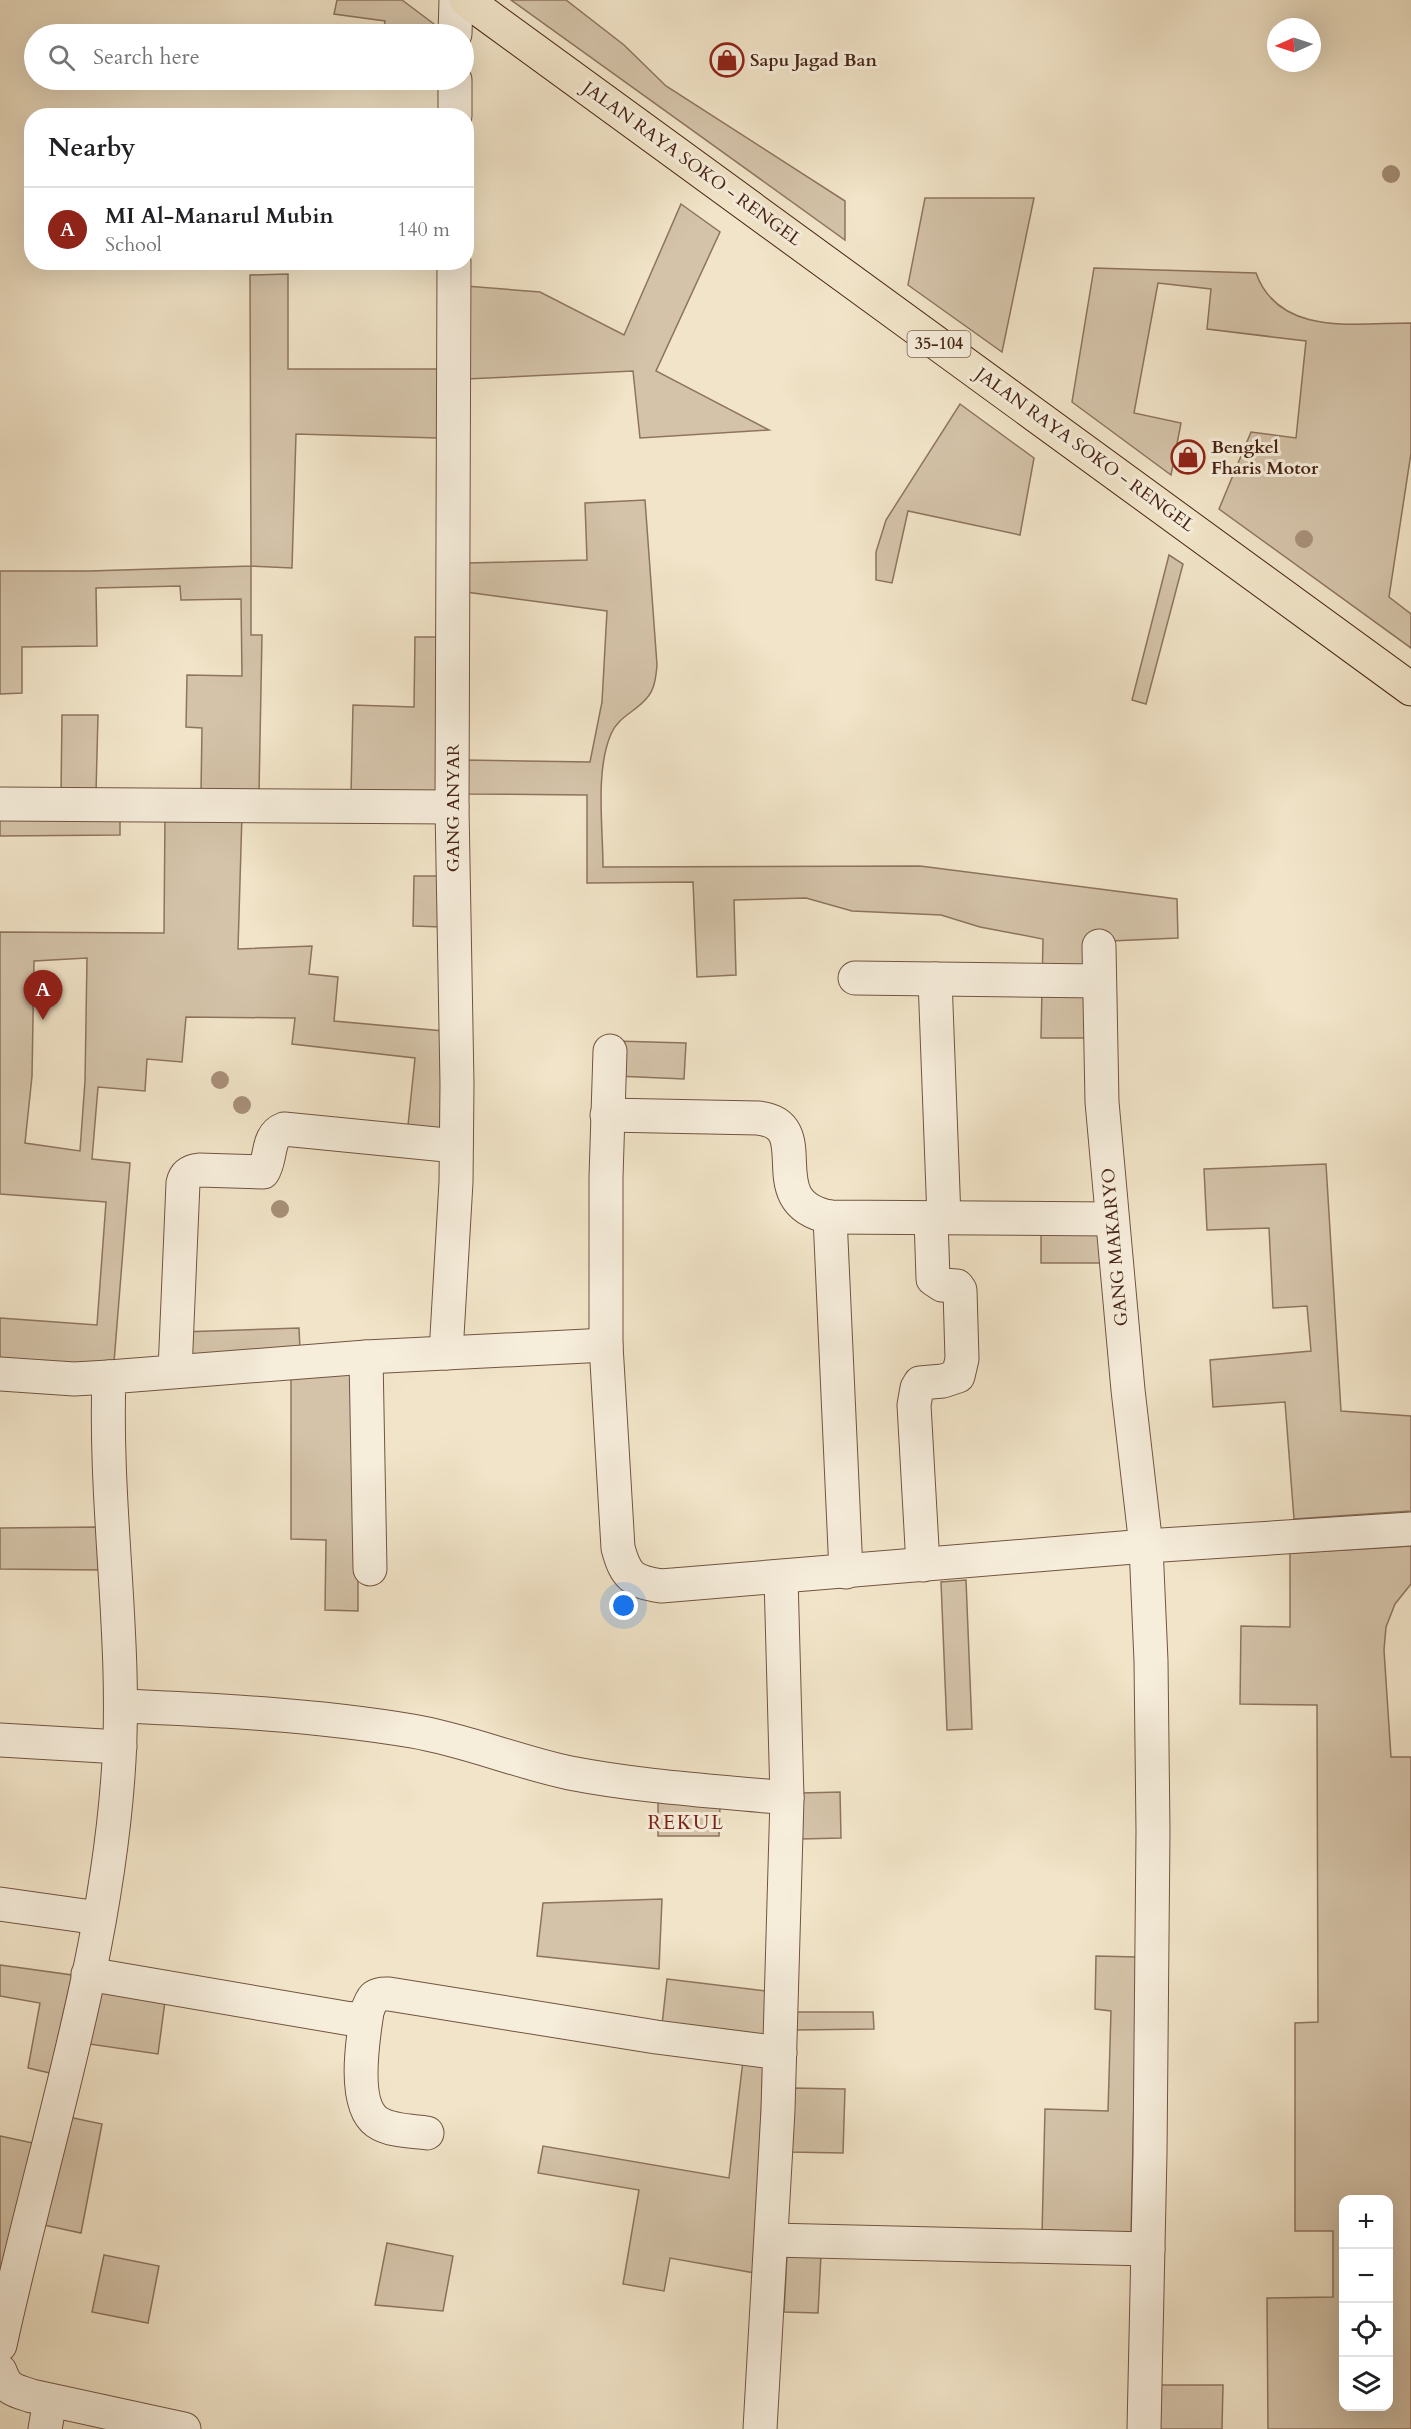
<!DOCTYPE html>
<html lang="en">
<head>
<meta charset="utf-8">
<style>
	body { margin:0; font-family:Cardo,serif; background:#f2f2f2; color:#202124 }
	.controls { position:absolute; right:18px; bottom:18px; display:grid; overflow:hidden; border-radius:12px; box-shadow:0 6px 24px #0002 }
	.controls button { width:54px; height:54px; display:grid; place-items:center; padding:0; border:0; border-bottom:2px solid #e0e0e0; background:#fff; color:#202124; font:30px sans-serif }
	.compass { position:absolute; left:1267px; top:18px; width:54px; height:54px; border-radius:50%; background:#fff; box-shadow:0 6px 24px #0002; rotate:267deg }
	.you { position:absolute; left:624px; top:1606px; width:21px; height:21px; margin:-15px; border:4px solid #fff; border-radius:50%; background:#1a73e8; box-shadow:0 0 0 9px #1a73e833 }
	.badge { display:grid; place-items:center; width:39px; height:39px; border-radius:50%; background:#8f2418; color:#fff; font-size:20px; font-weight:700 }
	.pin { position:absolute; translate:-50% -50px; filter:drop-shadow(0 2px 3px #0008) }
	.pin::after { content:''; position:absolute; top:32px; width:21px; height:18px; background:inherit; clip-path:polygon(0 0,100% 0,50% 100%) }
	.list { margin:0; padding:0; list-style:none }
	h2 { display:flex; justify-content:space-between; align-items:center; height:78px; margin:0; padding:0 24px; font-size:26px }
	h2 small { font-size:20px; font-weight:400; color:#757577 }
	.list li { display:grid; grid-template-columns:39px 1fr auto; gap:18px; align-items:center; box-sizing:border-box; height:84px; padding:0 24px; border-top:2px solid #e0e0e0 }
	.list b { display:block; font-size:22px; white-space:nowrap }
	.list p { margin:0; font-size:20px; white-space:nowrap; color:#757577 }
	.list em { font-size:20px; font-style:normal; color:#757577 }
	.icon { flex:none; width:33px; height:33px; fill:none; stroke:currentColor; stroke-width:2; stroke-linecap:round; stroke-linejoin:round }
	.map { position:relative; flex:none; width:1411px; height:2429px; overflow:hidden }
	.search { position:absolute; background:#fff; box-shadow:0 6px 24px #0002; left:24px; top:24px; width:450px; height:66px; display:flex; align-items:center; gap:15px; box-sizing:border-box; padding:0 21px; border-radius:33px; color:#757577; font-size:22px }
	.panel { position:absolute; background:#fff; box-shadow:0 6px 24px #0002; left:24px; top:108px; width:450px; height:162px; border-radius:24px }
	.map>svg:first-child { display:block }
	.green { fill:#d4c3a9; stroke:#8e745e; stroke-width:1.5; fill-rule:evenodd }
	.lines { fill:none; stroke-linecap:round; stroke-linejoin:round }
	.minor-casing { stroke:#725441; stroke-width:35 }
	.major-casing { stroke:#472414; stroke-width:35 }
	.minor { stroke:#f6eddb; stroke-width:33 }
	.major { stroke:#f1e4c8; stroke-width:33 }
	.tree { fill:#a79079 }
	.labels { text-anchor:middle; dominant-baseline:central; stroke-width:6; stroke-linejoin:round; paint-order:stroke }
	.shield { fill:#f6eddb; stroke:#7c6050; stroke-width:1.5 }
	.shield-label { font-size:16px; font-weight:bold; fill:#472414 }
	.poi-label { font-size:18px; font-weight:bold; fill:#472414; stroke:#f6eddb; text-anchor:start }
	.street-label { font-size:18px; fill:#472414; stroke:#f6eddb }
	.neighbourhood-label { font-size:20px; letter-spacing:1.5px; fill:#7a1f14; stroke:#f6eddb }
</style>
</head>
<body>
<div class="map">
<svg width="1411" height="2429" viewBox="0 0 1411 2429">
	<rect width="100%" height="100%" fill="#f1e4c8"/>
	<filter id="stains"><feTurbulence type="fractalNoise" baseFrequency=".00333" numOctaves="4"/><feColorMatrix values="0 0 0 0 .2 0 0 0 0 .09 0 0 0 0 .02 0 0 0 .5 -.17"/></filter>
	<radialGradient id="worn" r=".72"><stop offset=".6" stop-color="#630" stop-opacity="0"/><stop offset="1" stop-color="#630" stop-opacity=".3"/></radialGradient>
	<g class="green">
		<path d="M337 0H402L442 30V34H383L385 21 334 14Z"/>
		<path d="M511 0H566L624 45 666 86 845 201V240Z"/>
		<path d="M925 198H1034L1002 352 908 285Z"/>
		<path d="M681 204 720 232 656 371 769 430 640 438 633 371 466 379V286L540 292 624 335Z"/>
		<path d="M1094 268 1256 273C1279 337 1356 323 1411 323V453L1389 597 1411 614V648L1219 509 1251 432 1296 438 1306 341 1207 329 1211 289 1158 283 1134 413 1181 423 1171 475 1072 402Z"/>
		<path d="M288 274V369H439L438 438 296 434 292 568 251 566V635H262L259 793H201L202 728 186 727 187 675 242 676 241 599 181 600 180 586 96 588 97 646 22 647V693L0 694V571H89L251 566 250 275Z"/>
		<path d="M960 404 1034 458 1020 535 908 511 892 583 876 580V552L886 520Z"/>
		<path d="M645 500 657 665C656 676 655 690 646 699 635 712 618 717 611 734 595 771 603 827 603 867L920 866 1177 899 1178 938 1088 942V1038H1041L1043 939 980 927 941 915 852 911 806 898 734 900 736 975 697 977 693 882 587 883V795L465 794V760L590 762 602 702 607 611 466 592V563L587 560 585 503Z"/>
		<path d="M1169 555 1183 564 1146 704 1132 700Z"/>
		<path d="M415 637H437V795L351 794 353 705 414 707Z"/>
		<path d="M62 715H98L96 793H61Z"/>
		<path d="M120 814V835L0 836V815Z"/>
		<path d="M165 814H242L238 949 312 946 309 974 338 977 334 1021 444 1031 446 1140 407 1135 415 1058 292 1044 295 1018 186 1017 182 1062 147 1059 145 1091 98 1087 92 1159 130 1163 114 1362 76 1364 0 1361V1318L97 1325 106 1202 0 1194V932L164 933ZM87 958 85 1081 80 1151 25 1143 32 1076 34 961Z"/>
		<path d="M414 876H441L442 927 413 926Z"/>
		<path d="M615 1041 686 1043 684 1079 616 1076Z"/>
		<path d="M1326 1164 1341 1411 1411 1416V1511L1294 1519 1285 1402 1213 1407 1210 1360 1311 1351 1307 1306 1273 1308 1269 1228 1207 1230 1204 1169Z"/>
		<path d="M1041 1226H1098L1102 1263H1041Z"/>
		<path d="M299 1328 300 1349 182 1357 181 1332Z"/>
		<path d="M358 1372V1611L325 1610 326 1540 291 1539V1374Z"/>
		<path d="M100 1527 102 1570 0 1569V1528Z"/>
		<path d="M1411 1546V1584L1395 1604 1386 1627 1384 1650 1391 1757H1411V2429H1268L1267 2298 1333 2297V2231H1295V2023L1318 2022 1317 1705 1240 1704 1241 1626 1290 1627V1553ZM1344 2200H1388V2406H1344Z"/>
		<path d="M966 1580 972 1729 947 1730 941 1582Z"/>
		<path d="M840 1792 841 1838 801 1839 802 1793Z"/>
		<path d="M658 1796 720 1804 719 1836H658Z"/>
		<path d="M662 1899 659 1969 537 1956 543 1903Z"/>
		<path d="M1096 1956 1137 1957 1131 2237 1042 2235 1045 2109 1108 2111 1111 2011 1095 2009Z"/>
		<path d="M0 1965 72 1975 50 2073 28 2068 40 2003 0 1996Z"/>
		<path d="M667 1979 766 1991 755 2273 670 2258 664 2291 623 2284 639 2190 538 2173 543 2146 729 2178 745 2044 661 2034Z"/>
		<path d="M96 1984 166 1994 158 2054 82 2043Z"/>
		<path d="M797 2012H873L874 2029 796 2030Z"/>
		<path d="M793 2088 845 2089 843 2153 790 2152Z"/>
		<path d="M64 2116 102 2124 81 2233 39 2224Z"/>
		<path d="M0 2136 33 2143 0 2283Z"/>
		<path d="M387 2243 453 2256 443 2311 375 2305Z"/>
		<path d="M104 2255 159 2266 148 2323 92 2312Z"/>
		<path d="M787 2255H821L818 2313 784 2312Z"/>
		<path d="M1155 2385H1223L1222 2429H1155Z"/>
	</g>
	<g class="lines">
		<g class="minor-casing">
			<g id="minor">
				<path d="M455 34 456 0"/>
				<path d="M455 116V80"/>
				<path d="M0 804 452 807"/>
				<path d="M1099 946 1102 1102 1128 1390 1146 1546 1151 1661 1153 1831 1150 2154 1144 2429"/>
				<path d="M855 978 1099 981"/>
				<path d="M935 979 944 1218"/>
				<path d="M610 1051 606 1177V1345L618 1548C626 1577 632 1581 661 1586L1146 1546 1411 1529"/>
				<path d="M607 1115 758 1118C821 1125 755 1202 830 1217L1112 1219"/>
				<path d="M830 1217 846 1572"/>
				<path d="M446 1353 456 1182 457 1084 452 807 454 262"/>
				<path d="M366 1357 370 1569"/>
				<path d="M175 1371 183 1183C185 1174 191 1171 199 1170L263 1172C272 1158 266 1136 284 1129L456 1146"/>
				<path d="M0 1374 74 1379 109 1377"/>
				<path d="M923 1565 914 1405 917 1388 920 1383 943 1381 958 1376 962 1359 960 1290 957 1286 942 1285 933 1279 931 1218"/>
				<path d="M121 1706C218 1710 316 1715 412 1731 466 1740 517 1762 570 1773 642 1787 715 1791 787 1798"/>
				<path d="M0 1740 120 1747"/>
				<path d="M0 1904 99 1918"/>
				<path d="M88 1974 351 2019 363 2017C374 2003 367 1993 389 1994L656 2037 780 2053"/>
				<path d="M367 2012C363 2038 352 2104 377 2122 390 2131 411 2131 427 2133"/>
				<path d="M772 2240 1148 2249"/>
				<path d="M0 2345C41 2156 104 1970 118 1776 128 1643 104 1511 109 1377L366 1357 606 1345"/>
				<path d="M0 2371C7 2390 13 2390 32 2396L184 2429"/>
				<path d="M45 2429 50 2401"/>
				<path d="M760 2429 778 2110 787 1798 781 1577"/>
			</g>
		</g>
		<g class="major-casing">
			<path id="major" d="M466 0 1411 689"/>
		</g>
		<use href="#minor" class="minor"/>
		<use href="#major" class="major"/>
	</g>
	<g class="tree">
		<circle cx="1391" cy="174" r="9"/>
		<circle cx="1304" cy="539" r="9"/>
		<circle cx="220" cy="1080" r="9"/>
		<circle cx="242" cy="1105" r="9"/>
		<circle cx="280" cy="1209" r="9"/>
	</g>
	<defs>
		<g id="shop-ring" transform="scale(1.725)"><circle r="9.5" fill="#f6eddb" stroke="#8f2418" stroke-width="1.5"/><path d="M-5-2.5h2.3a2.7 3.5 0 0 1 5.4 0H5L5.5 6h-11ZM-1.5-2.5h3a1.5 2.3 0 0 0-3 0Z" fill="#8f2418"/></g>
	</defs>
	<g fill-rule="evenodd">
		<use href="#shop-ring" x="727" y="60"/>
		<use href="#shop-ring" x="1188" y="457"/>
	</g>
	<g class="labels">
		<rect class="shield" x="907.5" y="331" width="63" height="26" rx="4.5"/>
		<g class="shield-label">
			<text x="939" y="344">35-104</text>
		</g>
		<g class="poi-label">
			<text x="750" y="60">Sapu Jagad Ban</text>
			<text x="1211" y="447">Bengkel<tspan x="1211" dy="21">Fharis Motor</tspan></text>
		</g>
		<g class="street-label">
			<text transform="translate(692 164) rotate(36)">JALAN RAYA SOKO - RENGEL</text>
			<text transform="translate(1085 450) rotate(36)">JALAN RAYA SOKO - RENGEL</text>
			<text transform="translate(453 808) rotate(-90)">GANG ANYAR</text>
			<text transform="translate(1115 1247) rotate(-95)">GANG MAKARYO</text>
		</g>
		<g class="neighbourhood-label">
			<text x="686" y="1822">REKUL</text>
		</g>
	</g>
	<rect width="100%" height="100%" filter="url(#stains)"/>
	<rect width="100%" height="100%" fill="url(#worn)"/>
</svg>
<div class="controls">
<button>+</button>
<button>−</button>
<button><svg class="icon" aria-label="locate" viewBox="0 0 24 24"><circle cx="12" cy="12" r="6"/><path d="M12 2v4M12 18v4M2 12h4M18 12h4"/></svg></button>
<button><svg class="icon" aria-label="layers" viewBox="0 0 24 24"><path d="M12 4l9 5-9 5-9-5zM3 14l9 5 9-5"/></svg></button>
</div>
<svg class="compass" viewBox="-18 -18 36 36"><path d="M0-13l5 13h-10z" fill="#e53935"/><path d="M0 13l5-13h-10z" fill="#757577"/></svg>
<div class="you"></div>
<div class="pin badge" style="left:43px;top:1020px">A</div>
<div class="search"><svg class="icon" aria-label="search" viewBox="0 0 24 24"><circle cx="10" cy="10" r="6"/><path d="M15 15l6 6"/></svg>Search here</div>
<section class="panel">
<h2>Nearby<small></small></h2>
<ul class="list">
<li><span class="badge">A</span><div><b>MI Al-Manarul Mubin</b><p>School</p></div><em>140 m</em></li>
</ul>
</section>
</div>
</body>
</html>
